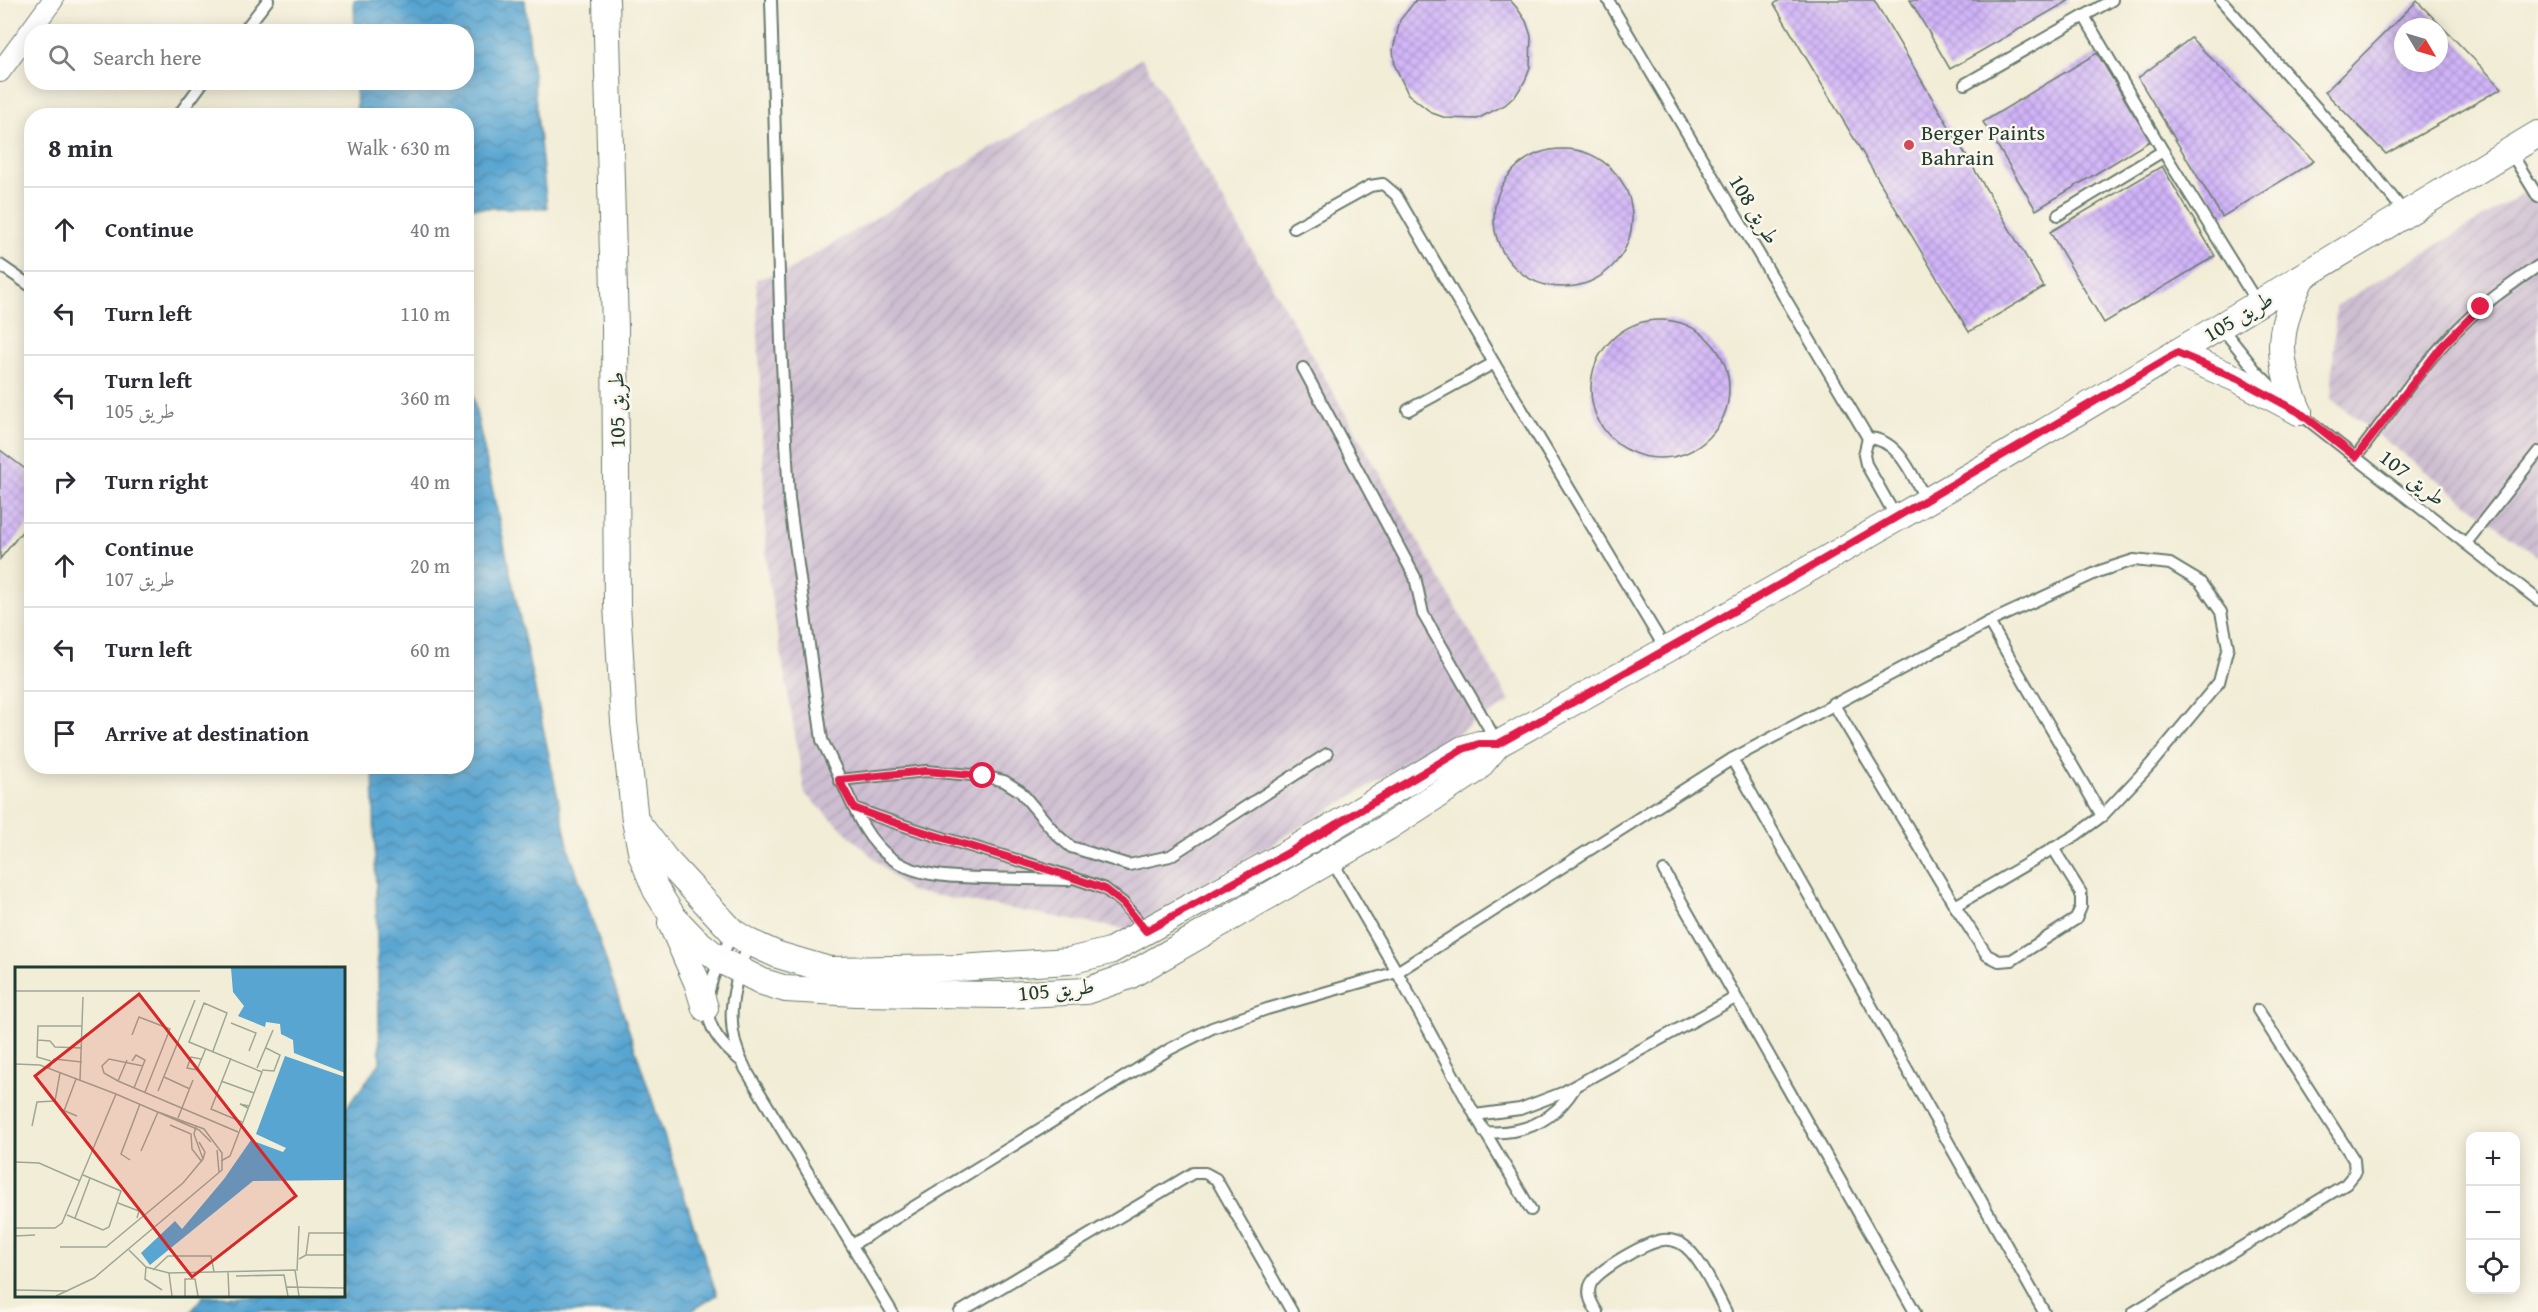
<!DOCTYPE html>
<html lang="en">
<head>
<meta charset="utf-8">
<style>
	body { margin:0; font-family:"Gentium Book Plus",Amiri,serif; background:#f2f2f3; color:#2b2b33 }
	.controls { position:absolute; right:18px; bottom:18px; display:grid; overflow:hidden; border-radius:12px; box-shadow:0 3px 15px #0003 }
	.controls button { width:54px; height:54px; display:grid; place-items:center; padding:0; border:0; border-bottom:2px solid #e1e1e2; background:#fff; color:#2b2b33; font:30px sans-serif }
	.compass { position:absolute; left:2394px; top:18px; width:54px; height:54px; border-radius:50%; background:#fff; box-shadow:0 3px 15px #0003; rotate:128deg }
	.stop { position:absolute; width:18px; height:18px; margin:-14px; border:4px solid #e11d48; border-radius:50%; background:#fff }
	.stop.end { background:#e11d48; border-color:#fff; box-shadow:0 2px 6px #0008 }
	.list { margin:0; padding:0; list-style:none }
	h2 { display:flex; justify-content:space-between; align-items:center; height:78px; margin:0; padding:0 24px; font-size:26px }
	h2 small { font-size:20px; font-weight:400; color:#7c7c81 }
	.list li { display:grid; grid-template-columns:39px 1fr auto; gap:18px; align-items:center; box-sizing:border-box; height:84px; padding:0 24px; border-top:2px solid #e1e1e2 }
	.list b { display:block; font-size:22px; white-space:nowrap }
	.list p { margin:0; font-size:20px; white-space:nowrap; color:#7c7c81 }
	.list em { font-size:20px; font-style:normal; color:#7c7c81 }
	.icon { flex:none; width:33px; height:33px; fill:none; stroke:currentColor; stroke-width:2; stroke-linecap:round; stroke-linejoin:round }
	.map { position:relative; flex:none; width:2538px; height:1312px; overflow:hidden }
	.search { position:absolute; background:#fff; box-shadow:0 3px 15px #0003; left:24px; top:24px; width:450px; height:66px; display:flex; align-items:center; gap:15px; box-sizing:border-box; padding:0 21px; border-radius:24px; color:#7c7c81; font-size:22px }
	.panel { position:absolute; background:#fff; box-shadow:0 3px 15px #0003; left:24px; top:108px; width:450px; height:666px; border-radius:24px }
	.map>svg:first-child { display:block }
	.industrial { fill:url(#industrial-furrows) }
	.water { fill:url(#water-waves); stroke:#3c7182; stroke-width:1.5 }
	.building { fill:url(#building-cross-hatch); fill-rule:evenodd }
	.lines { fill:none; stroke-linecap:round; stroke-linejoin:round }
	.service-casing { stroke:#697b6d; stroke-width:14 }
	.minor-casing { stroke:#697b6d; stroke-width:22 }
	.tertiary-casing { stroke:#697b6d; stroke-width:28 }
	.service { stroke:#fff; stroke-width:10 }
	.minor { stroke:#fff; stroke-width:20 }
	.tertiary { stroke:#fff; stroke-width:26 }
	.route { stroke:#e11d48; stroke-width:8 }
	.poi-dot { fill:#d1495b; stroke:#fbf7ec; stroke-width:2 }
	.labels { text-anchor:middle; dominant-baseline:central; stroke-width:5; stroke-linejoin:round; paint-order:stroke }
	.poi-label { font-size:22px; fill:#1f3d34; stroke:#fbf7ec; text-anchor:start }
	.street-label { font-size:22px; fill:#1f3d34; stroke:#fbf7ec }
	.inset-road { fill:none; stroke:#9ea796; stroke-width:1.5 }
	.view { fill:#d62828; fill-opacity:0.15; stroke:#d62828; stroke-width:3 }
	.inset-edge { fill:none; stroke:#1f3d34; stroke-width:3 }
</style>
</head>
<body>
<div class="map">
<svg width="2538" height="1312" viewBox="0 0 2538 1312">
	<defs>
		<pattern id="industrial-furrows" width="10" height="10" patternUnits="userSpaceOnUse" patternTransform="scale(1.5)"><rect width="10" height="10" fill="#cebed1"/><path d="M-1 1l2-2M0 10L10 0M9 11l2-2" fill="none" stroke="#b0a4b4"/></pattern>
		<pattern id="water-waves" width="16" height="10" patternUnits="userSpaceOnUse" patternTransform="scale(1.5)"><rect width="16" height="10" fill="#58a5d1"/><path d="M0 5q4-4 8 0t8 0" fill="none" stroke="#4888aa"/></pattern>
		<pattern id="building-cross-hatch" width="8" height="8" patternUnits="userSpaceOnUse" patternTransform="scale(1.5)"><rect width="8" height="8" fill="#d1b4f9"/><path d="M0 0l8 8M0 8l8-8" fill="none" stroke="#a994ca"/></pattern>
	</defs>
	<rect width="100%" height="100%" fill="#fbf7ec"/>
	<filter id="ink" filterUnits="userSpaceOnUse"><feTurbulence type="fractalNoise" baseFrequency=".0167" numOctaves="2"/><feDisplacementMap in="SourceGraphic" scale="12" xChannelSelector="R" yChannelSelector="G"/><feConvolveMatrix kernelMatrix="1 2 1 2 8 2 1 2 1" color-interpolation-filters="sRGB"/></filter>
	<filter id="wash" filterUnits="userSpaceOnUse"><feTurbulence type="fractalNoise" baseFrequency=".008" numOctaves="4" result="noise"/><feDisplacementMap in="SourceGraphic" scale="24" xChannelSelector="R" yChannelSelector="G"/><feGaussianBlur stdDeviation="1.35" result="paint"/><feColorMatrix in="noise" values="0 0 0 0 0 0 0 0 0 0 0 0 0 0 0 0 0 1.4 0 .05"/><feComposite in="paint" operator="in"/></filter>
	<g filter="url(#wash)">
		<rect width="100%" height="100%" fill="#f2edd7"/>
		<g class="industrial">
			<path d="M1142 58 1510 702 1128 930 909 891 805 794 767 572 756 279 787 271Z"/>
			<path d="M2538 184V557L2331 399 2336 306Z"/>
		</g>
		<g class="water">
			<path d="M354 0H525L547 208H467L466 116 357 115 356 83 466 82V32L355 31Z"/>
			<path d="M467 369 569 850 717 1295 690 1312H191L203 1296H344V1111L380 1063 373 767 466 766Z"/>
		</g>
		<g id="blocks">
			<g class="building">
				<path d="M1416 0H1510L1517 8 1526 21 1531 36 1530 67 1525 81 1516 95 1505 105 1477 119 1446 118 1432 113 1408 94 1395 66 1393 50 1400 20Z"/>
				<path d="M1780 0H1874L2044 287 1969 332 1774 4Z"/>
				<path d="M1910 0H2070L1950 69Z"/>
				<path d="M2417 1 2502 88 2386 154 2325 92ZM2403 27H2439V63H2403Z"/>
				<path d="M2191 38 2314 161 2222 217 2138 78Z"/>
				<path d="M2097 53 2150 141 2036 210 1983 122Z"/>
				<circle cx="1563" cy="218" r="69"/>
				<path d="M2162 166 2215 256 2104 323 2050 232Z"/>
				<circle cx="1660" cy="389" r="69"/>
				<path d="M0 450 32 474V519L0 559Z"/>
			</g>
		</g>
	</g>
	<g filter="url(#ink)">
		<use href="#blocks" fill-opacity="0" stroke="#697b6d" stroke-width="1.5"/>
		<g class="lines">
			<g class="service-casing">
				<g id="service">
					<path d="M771 0 781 343 789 499 822 740 854 808C936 840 1023 858 1105 889L1123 903 1146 931"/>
					<path d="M1608 0 1868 438"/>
					<path d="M2221 0 2365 163 2405 213"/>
					<path d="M2084 16 2163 151 2258 304"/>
					<path d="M243 32 268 0"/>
					<path d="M1965 84 2112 0"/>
					<path d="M178 116 203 82"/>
					<path d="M2510 151 2538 197"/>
					<path d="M2058 215 2163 151"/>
					<path d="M1294 228 1370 186 1383 184 1396 195 1494 363 1666 650"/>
					<path d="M0 265 32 287"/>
					<path d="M2221 327 2257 372 2273 388"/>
					<path d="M1303 368 1415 577 1423 614 1497 742"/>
					<path d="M1408 410 1494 363"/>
					<path d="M2299 413 2538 600"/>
					<path d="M1868 438C1900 439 1912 477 1927 501"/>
					<path d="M1868 438 1864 455 1866 464 1897 519"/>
					<path d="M2356 457C2390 413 2422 363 2462 325 2485 302 2512 284 2538 266"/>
					<path d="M2466 543 2538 452"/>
					<path d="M1989 622 2102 816"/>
					<path d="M1833 703 1955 906 1987 955 1999 961 2012 960 2076 919 2081 907V893L2053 848"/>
					<path d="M1732 759 2044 1312"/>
					<path d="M839 780 926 771 983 776 1004 781 1020 791 1057 835 1071 847 1129 865 1170 856 1327 754"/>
					<path d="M854 808C882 872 921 877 985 878 1013 879 1040 879 1068 880"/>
					<path d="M1332 861 1397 972 1475 1115 1531 1210"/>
					<path d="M1664 871 1915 1312"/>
					<path d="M733 932C710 983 686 1018 740 1060"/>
					<path d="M749 942C733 988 721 1024 746 1070L892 1312"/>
					<path d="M1475 1115 1520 1109 1562 1093 1735 998"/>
					<path d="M1484 1132C1523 1135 1553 1122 1574 1089"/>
					<path d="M852 1245 1170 1049 1212 1028 1267 1009 1397 972 1732 759 1989 622 2100 571 2134 560 2170 564 2200 582 2221 612 2228 647 2219 682 2151 764 2102 816 2076 835 1955 906"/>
					<path d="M960 1312 1193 1173H1205L1216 1179 1292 1312"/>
					<path d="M1597 1312C1592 1304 1587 1296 1590 1286 1594 1271 1647 1242 1663 1240 1668 1239 1676 1241 1680 1243 1699 1253 1716 1293 1726 1312"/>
					<path d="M2134 1312 2346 1184 2355 1173 2354 1160 2258 1010"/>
				</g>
			</g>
			<g class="minor-casing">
				<path id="minor" d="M0 72 53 0"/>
			</g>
			<g class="tertiary-casing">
				<g id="tertiary">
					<path d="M606 0 615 328 617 605 624 722 635 820 642 856 656 890 673 917 695 940 720 960 763 982 786 989 856 993 1004 995 1086 991 1129 976 1388 827 1476 770 1498 744C1631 670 1763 596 1894 520 2111 395 2323 263 2538 134"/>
					<path d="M2177 353 2237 379 2299 412"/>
					<path d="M2299 412C2276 359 2276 332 2301 279"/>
					<path d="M639 825 665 859 733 932 749 942 778 955 829 970 959 968 1069 961 1110 951 1146 931 1288 853 1463 749 1479 744H1498"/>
					<path d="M671 923 697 982 705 1008"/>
				</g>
			</g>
			<use href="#service" class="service"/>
			<use href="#minor" class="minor"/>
			<use href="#tertiary" class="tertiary"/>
		</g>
	</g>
	<g class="lines" filter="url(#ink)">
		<path class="route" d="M983 776 926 771 839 780 854 808C936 840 1023 858 1105 889L1123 903 1146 931 1288 853 1463 749 1479 744H1498C1727 617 1952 485 2177 353L2238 379 2299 412 2356 457 2442 346 2481 307"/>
	</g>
	<circle class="poi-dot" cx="1909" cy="145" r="6"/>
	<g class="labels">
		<g class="poi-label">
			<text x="1921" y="132">Berger Paints<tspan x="1921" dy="25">Bahrain</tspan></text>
		</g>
		<g class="street-label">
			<text transform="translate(1755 209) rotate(59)">طريق 108</text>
			<text transform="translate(2238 316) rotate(-31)">طريق 105</text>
			<text transform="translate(616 410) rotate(-91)">طريق 105</text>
			<text transform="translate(2413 477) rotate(38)">طريق 107</text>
			<text transform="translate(1056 989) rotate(-6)">طريق 105</text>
		</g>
	</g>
	<g transform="translate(15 967)">
		<rect width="330" height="330" fill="#f2edd7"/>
		<path d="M216 1H330V106L279 86 278 73 266 67 265 57 251 55 250 60 223 49 229 39 218 25ZM270 89 330 110V213L238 214 135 298 126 286 160 254 167 262 209 212 236 173 268 185 271 181 241 167Z" fill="#58a5d1"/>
		<path class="inset-road" d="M0 24H185M216 56 241 66 234 84M117 68 124 50 155 62 130 125M23 73 35 74 40 80 67 81M198 84 212 46 189 36 174 75 247 105 215 189 206 194M216 91 196 142 227 155M186 92 176 90 172 101 182 103 191 81M36 94 22 90 23 59H67M117 94 121 88 130 93 119 121M0 97 25 98 101 127 184 163 196 175M128 99 94 92 87 99 89 106 103 114 223 165M34 101 39 92 67 95M242 101 258 63M247 103 259 104 265 88 251 81M149 110 175 122M65 113 68 30M103 114 112 93M206 114 239 126M143 124 180 33M233 141 225 137 234 139M45 142 62 149M49 144 61 112M163 151 178 113M155 158 176 167 177 182 187 195M17 159 22 135 40 134 45 106M184 175 190 185 188 192M202 183 204 205M126 184 143 145M115 193 106 187 125 137M0 195 24 196 65 214M103 236 124 244 122 251M52 248 88 263 94 260 106 224 68 208M60 251 75 211M0 261H40L47 256 101 127M0 269 20 268M45 280H91L168 216 188 192 179 167 181 159M114 283 131 300 154 306 280 303 284 329M291 288 294 266H330M284 292 291 288H330M131 300 130 312 147 323M138 303 153 289H196L199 305M282 304 284 259M213 305 214 329M154 306 157 329M221 309 269 308 273 329M272 320 330 321M0 323 53 324M41 329 79 311 207 203V186L189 162 143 145M170 329V312H180L183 329"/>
		<path class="view" d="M124 27 281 229 177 310 20 109Z"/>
		<rect width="330" height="330" class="inset-edge"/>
	</g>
</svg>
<div class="controls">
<button>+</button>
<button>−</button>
<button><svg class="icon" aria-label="locate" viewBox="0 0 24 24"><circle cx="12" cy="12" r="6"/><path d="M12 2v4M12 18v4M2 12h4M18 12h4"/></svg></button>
</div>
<svg class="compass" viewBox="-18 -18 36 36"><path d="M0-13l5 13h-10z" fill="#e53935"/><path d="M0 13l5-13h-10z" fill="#7c7c81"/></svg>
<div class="stop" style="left:983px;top:776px"></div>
<div class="stop end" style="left:2481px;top:307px"></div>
<div class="search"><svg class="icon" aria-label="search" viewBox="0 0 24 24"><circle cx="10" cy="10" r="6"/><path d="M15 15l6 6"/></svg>Search here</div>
<section class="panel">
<h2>8 min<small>Walk · 630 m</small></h2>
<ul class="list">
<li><svg class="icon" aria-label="ahead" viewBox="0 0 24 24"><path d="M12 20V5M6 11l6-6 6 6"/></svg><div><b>Continue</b></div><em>40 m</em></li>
<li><svg class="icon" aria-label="left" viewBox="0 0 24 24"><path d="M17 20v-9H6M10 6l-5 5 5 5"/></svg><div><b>Turn left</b></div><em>110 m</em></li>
<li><svg class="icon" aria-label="left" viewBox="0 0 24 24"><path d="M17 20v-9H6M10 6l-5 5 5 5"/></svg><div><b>Turn left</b><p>طريق 105</p></div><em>360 m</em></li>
<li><svg class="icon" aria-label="right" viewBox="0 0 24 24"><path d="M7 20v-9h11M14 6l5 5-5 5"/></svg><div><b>Turn right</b></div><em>40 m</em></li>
<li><svg class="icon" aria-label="ahead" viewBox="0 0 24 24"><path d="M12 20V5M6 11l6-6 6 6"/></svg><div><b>Continue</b><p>طريق 107</p></div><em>20 m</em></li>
<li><svg class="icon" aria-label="left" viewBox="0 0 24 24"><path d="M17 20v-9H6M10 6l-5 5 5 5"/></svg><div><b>Turn left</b></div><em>60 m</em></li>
<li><svg class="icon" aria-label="arrive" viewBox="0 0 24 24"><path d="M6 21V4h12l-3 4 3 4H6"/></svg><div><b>Arrive at destination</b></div></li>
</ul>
</section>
</div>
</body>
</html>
